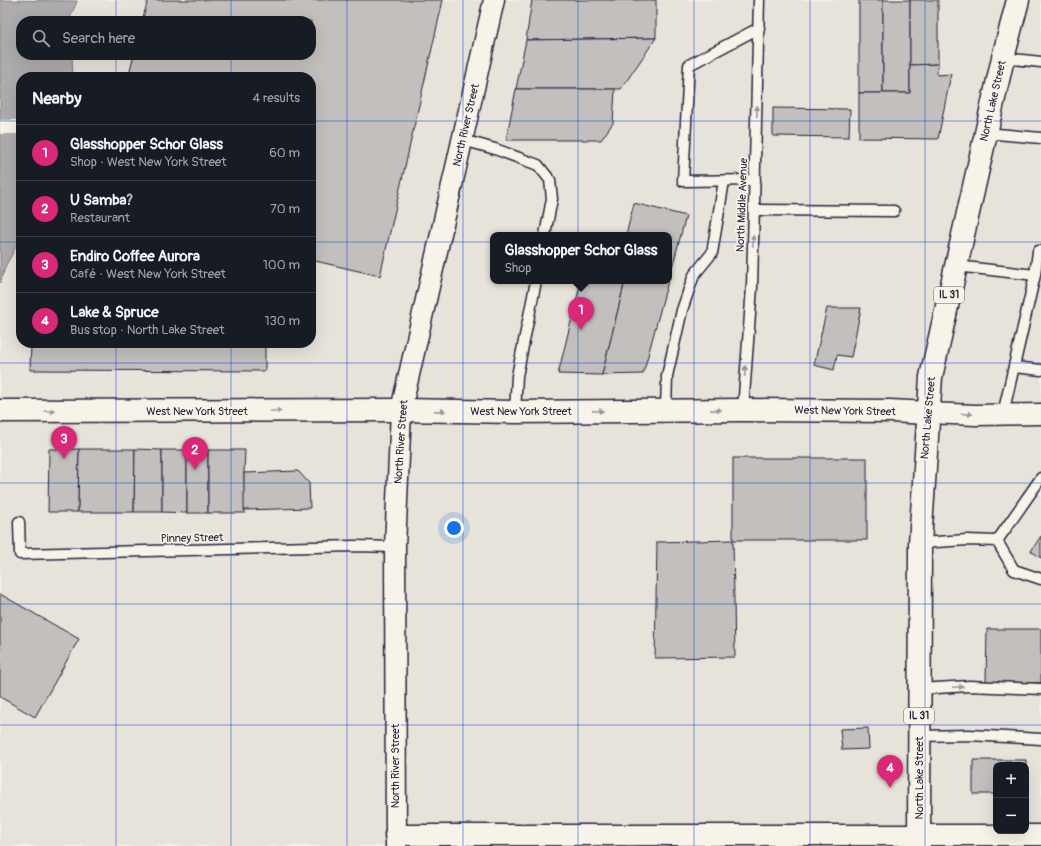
<!DOCTYPE html>
<html lang="en">
<head>
<meta charset="utf-8">
<style>
	body { margin:0; font-family:Pangolin,sans-serif; background:#242831; color:#f1f3f6 }
	.controls { position:absolute; right:12px; bottom:12px; display:grid; overflow:hidden; border-radius:8px; box-shadow:0 4px 16px #0002 }
	.controls button { width:36px; height:36px; display:grid; place-items:center; padding:0; border:0; border-bottom:1px solid #363941; background:#171b24; color:#f1f3f6; font:20px sans-serif }
	.you { position:absolute; left:454px; top:528px; width:14px; height:14px; margin:-10px; border:3px solid #fff; border-radius:50%; background:#1a73e8; box-shadow:0 0 0 6px #1a73e833 }
	.badge { display:grid; place-items:center; width:26px; height:26px; border-radius:50%; background:#db2777; color:#fff; font-size:13px; font-weight:700 }
	.pin { position:absolute; translate:-50% -33px; filter:drop-shadow(0 1px 2px #0008) }
	.pin::after { content:''; position:absolute; top:21px; width:14px; height:12px; background:inherit; clip-path:polygon(0 0,100% 0,50% 100%) }
	.popup { position:absolute; left:490px; top:232px; width:182px; height:52px; box-sizing:border-box; display:grid; place-content:center; border-radius:8px; background:#171b24; filter:drop-shadow(0 1px 3px #0005); font-size:13px; white-space:nowrap; color:#9ea1a6 }
	.popup b { font-size:15px; color:#f1f3f6 }
	.popup::after { content:''; position:absolute; left:50%; top:100%; margin-left:-8px; border:8px solid transparent; border-top-color:#171b24 }
	.list { margin:0; padding:0; list-style:none }
	h2 { display:flex; justify-content:space-between; align-items:center; height:52px; margin:0; padding:0 16px; font-size:17px }
	h2 small { font-size:13px; font-weight:400; color:#9ea1a6 }
	.list li { display:grid; grid-template-columns:26px 1fr auto; gap:12px; align-items:center; box-sizing:border-box; height:56px; padding:0 16px; border-top:1px solid #363941 }
	.list b { display:block; font-size:15px; white-space:nowrap }
	.list p { margin:0; font-size:13px; white-space:nowrap; color:#9ea1a6 }
	.list em { font-size:13px; font-style:normal; color:#9ea1a6 }
	.icon { flex:none; width:22px; height:22px; fill:none; stroke:currentColor; stroke-width:2; stroke-linecap:round; stroke-linejoin:round }
	.map { position:relative; flex:none; width:1041px; height:846px; overflow:hidden }
	.search { position:absolute; background:#171b24; box-shadow:0 4px 16px #0002; left:16px; top:16px; width:300px; height:44px; display:flex; align-items:center; gap:10px; box-sizing:border-box; padding:0 14px; border-radius:16px; color:#9ea1a6; font-size:15px }
	.panel { position:absolute; background:#171b24; box-shadow:0 4px 16px #0002; left:16px; top:72px; width:300px; height:276px; border-radius:16px }
	.map>svg:first-child { display:block }
	.built { fill:#e7e3db; fill-rule:evenodd }
	.water { fill:#aeabad; stroke:#76747f }
	.pier { fill:#f7f3e8 }
	.building { fill:#c2bfbd; stroke:#22223b }
	.lines { fill:none; stroke-linecap:round; stroke-linejoin:round }
	.service-casing { stroke:#22223b; stroke-width:13 }
	.minor-casing { stroke:#22223b; stroke-width:23 }
	.primary-casing { stroke:#22223b; stroke-width:25 }
	.service { stroke:#f7f3e8; stroke-width:10 }
	.minor { stroke:#f7f3e8; stroke-width:20 }
	.primary { stroke:#f7f3e8; stroke-width:22 }
	.oneway { fill:#97959a }
	.grid { fill:none; stroke:#1d4ed8; stroke-width:1; stroke-opacity:0.55 }
	.labels { text-anchor:middle; dominant-baseline:central; stroke-width:3.5; stroke-linejoin:round; paint-order:stroke }
	.shield { fill:#f7f3e8; stroke:#62616f; stroke-width:1 }
	.shield-label { font-size:10px; font-weight:bold; fill:#22223b }
	.street-label { font-size:11px; fill:#22223b; stroke:#f7f3e8 }
</style>
</head>
<body>
<div class="map">
<svg width="1041" height="846" viewBox="0 0 1041 846">
	<rect width="100%" height="100%" fill="#f7f3e8"/>
	<filter id="ink" filterUnits="userSpaceOnUse"><feTurbulence type="fractalNoise" baseFrequency=".025" numOctaves="2"/><feDisplacementMap in="SourceGraphic" scale="8" xChannelSelector="R" yChannelSelector="G"/><feConvolveMatrix kernelMatrix="1 2 1 2 8 2 1 2 1" color-interpolation-filters="sRGB"/></filter>
	<g filter="url(#ink)">
		<path class="built" d="M77 0H1041V846H0V284L6 265 21 238V343H311V77H73L72 55H311V21H69ZM493 235H669V281H493ZM996 765H1026V831H996Z"/>
		<path class="water" d="M0 0 77 1 69 21H21V55H72L73 77H21V238L6 265 0 283Z"/>
		<rect class="pier" x="0" y="120" width="21" height="14"/>
		<g class="building">
			<path d="M148 0H443L380 276 311 260V77H128L134 55H311V21H142Z"/>
			<path d="M532 0H656V38L526 40Z"/>
			<rect x="859" y="0" width="24" height="93"/>
			<rect x="883" y="0" width="27" height="93"/>
			<path d="M910 0H938V64L910 65Z"/>
			<path d="M656 38 621 89H516L526 40Z"/>
			<path d="M938 64 937 75 951 74 938 139 859 138V93H910V65Z"/>
			<path d="M516 89H615L613 123 601 140H506Z"/>
			<path d="M773 108 850 109 849 137 773 136Z"/>
			<path d="M634 203 686 216 669 279V235H626Z"/>
			<path d="M581 281H625L602 375 558 374Z"/>
			<path d="M625 281H668L643 374 602 375Z"/>
			<path d="M827 308H861L851 357 837 355 834 370 814 365Z"/>
			<path d="M31 343H265V371L30 370Z"/>
			<path d="M49 449H79L78 512H48Z"/>
			<path d="M79 449H135L134 512H78Z"/>
			<path d="M135 449 162 450V512H134Z"/>
			<path d="M162 450H187V513L162 512Z"/>
			<rect x="187" y="450" width="21" height="63"/>
			<path d="M208 450H245L244 473 245 513H208Z"/>
			<rect x="733" y="458" width="134" height="82"/>
			<path d="M298 471 309 483 310 508 244 510V473Z"/>
			<path d="M1041 536V558L1031 551Z"/>
			<path d="M733 540 735 657 655 658 657 542Z"/>
			<path d="M0 594 79 639 35 717 0 697Z"/>
			<path d="M987 629H1041V683L986 682Z"/>
			<path d="M868 728 869 749 842 750 840 729Z"/>
			<path d="M973 760H1026V765H996V794H973Z"/>
		</g>
		<g class="lines">
			<g class="service-casing">
				<g id="service">
					<path d="M1003 58 1041 62"/>
					<path d="M986 133 1041 138"/>
					<path d="M463 140 495 149 538 165 550 180 552 199 545 235"/>
					<path d="M755 180 683 181 689 65 759 28"/>
					<path d="M754 210 894 211"/>
					<path d="M956 266 1035 275 1038 251H1041"/>
					<path d="M1014 367 1041 370"/>
					<path d="M666 410 667 376 682 310 694 275 712 253 724 181"/>
					<path d="M743 410 752 287 759 0"/>
					<path d="M515 412 517 376 536 281"/>
					<path d="M1003 414 1035 275"/>
					<path d="M19 522 20 554 355 546 395 547"/>
					<path d="M997 541 1041 478"/>
					<path d="M920 543 967 540 997 541 1014 570 1041 579"/>
					<path d="M919 689 969 686 1041 689"/>
					<path d="M919 736 969 735 1041 739"/>
				</g>
			</g>
			<g class="minor-casing">
				<g id="minor">
					<path d="M928 413 976 415 1041 414"/>
					<path d="M395 835H1041"/>
					<path d="M396 846 395 547 401 410 494 0"/>
				</g>
			</g>
			<g class="primary-casing">
				<g id="primary">
					<path d="M0 411 401 410 515 412 743 410 890 411 928 413"/>
					<path d="M919 846 920 543 931 377 1003 58 1018 0"/>
				</g>
			</g>
			<use href="#service" class="service"/>
			<use href="#minor" class="minor"/>
			<use href="#primary" class="primary"/>
		</g>
		<defs><path id="oneway-solid" d="M-6-.8H1V-3.2L6.5 0L1 3.2V.8H-6Z"/></defs>
		<g class="oneway">
			<use href="#oneway-solid" transform="translate(757 111) rotate(-88)"/>
			<use href="#oneway-solid" transform="translate(753 241) rotate(-89)"/>
			<use href="#oneway-solid" transform="translate(745 371) rotate(-86)"/>
			<use href="#oneway-solid" transform="translate(716 410) rotate(-1)"/>
			<use href="#oneway-solid" transform="translate(50 411)"/>
			<use href="#oneway-solid" transform="translate(276 411)"/>
			<use href="#oneway-solid" transform="translate(440 411) rotate(1)"/>
			<use href="#oneway-solid" transform="translate(598 411) rotate(1)"/>
			<use href="#oneway-solid" transform="translate(967 414) rotate(1)"/>
			<use href="#oneway-solid" transform="translate(958 687) rotate(-3)"/>
		</g>
	</g>
	<path class="grid" d="M116 0V21M231 0V21M347 0V846M463 0V846M578 0V846M694 0V846M810 0V846M925 0V846M116 55V77M231 55V77M0 121H21M311 121H1041M0 242H21M311 242H1041M116 343V846M231 343V846M0 363H1041M0 483H1041M0 604H1041M0 725H1041"/>
	<g class="labels">
		<g class="shield">
			<rect x="934" y="287" width="30" height="16" rx="3"/>
			<rect x="904" y="708" width="30" height="16" rx="3"/>
		</g>
		<g class="shield-label">
			<text x="949" y="295">IL 31</text>
			<text x="919" y="716">IL 31</text>
		</g>
		<g class="street-label">
			<text transform="translate(993 101) rotate(-77)">North Lake Street</text>
			<text transform="translate(466 125) rotate(-77)">North River Street</text>
			<text transform="translate(742 205) rotate(-88)">North Middle Avenue</text>
			<text x="197" y="411">West New York Street</text>
			<text x="521" y="411">West New York Street</text>
			<text transform="translate(845 411) rotate(1)">West New York Street</text>
			<text transform="translate(928 418) rotate(-85)">North Lake Street</text>
			<text transform="translate(401 442) rotate(-86)">North River Street</text>
			<text transform="translate(192 538) rotate(-1)">Pinney Street</text>
			<text transform="translate(395 766) rotate(-90)">North River Street</text>
			<text transform="translate(919 778) rotate(-90)">North Lake Street</text>
		</g>
	</g>
</svg>
<div class="controls">
<button>+</button>
<button>−</button>
</div>
<div class="you"></div>
<div class="pin badge" style="left:581px;top:330px">1</div>
<div class="popup"><b>Glasshopper Schor Glass</b>Shop</div>
<div class="pin badge" style="left:195px;top:470px">2</div>
<div class="pin badge" style="left:64px;top:459px">3</div>
<div class="pin badge" style="left:890px;top:788px">4</div>
<div class="search"><svg class="icon" aria-label="search" viewBox="0 0 24 24"><circle cx="10" cy="10" r="6"/><path d="M15 15l6 6"/></svg>Search here</div>
<section class="panel">
<h2>Nearby<small>4 results</small></h2>
<ul class="list">
<li><span class="badge">1</span><div><b>Glasshopper Schor Glass</b><p>Shop · West New York Street</p></div><em>60 m</em></li>
<li><span class="badge">2</span><div><b>U Samba?</b><p>Restaurant</p></div><em>70 m</em></li>
<li><span class="badge">3</span><div><b>Endiro Coffee Aurora</b><p>Café · West New York Street</p></div><em>100 m</em></li>
<li><span class="badge">4</span><div><b>Lake &amp; Spruce</b><p>Bus stop · North Lake Street</p></div><em>130 m</em></li>
</ul>
</section>
</div>
</body>
</html>
